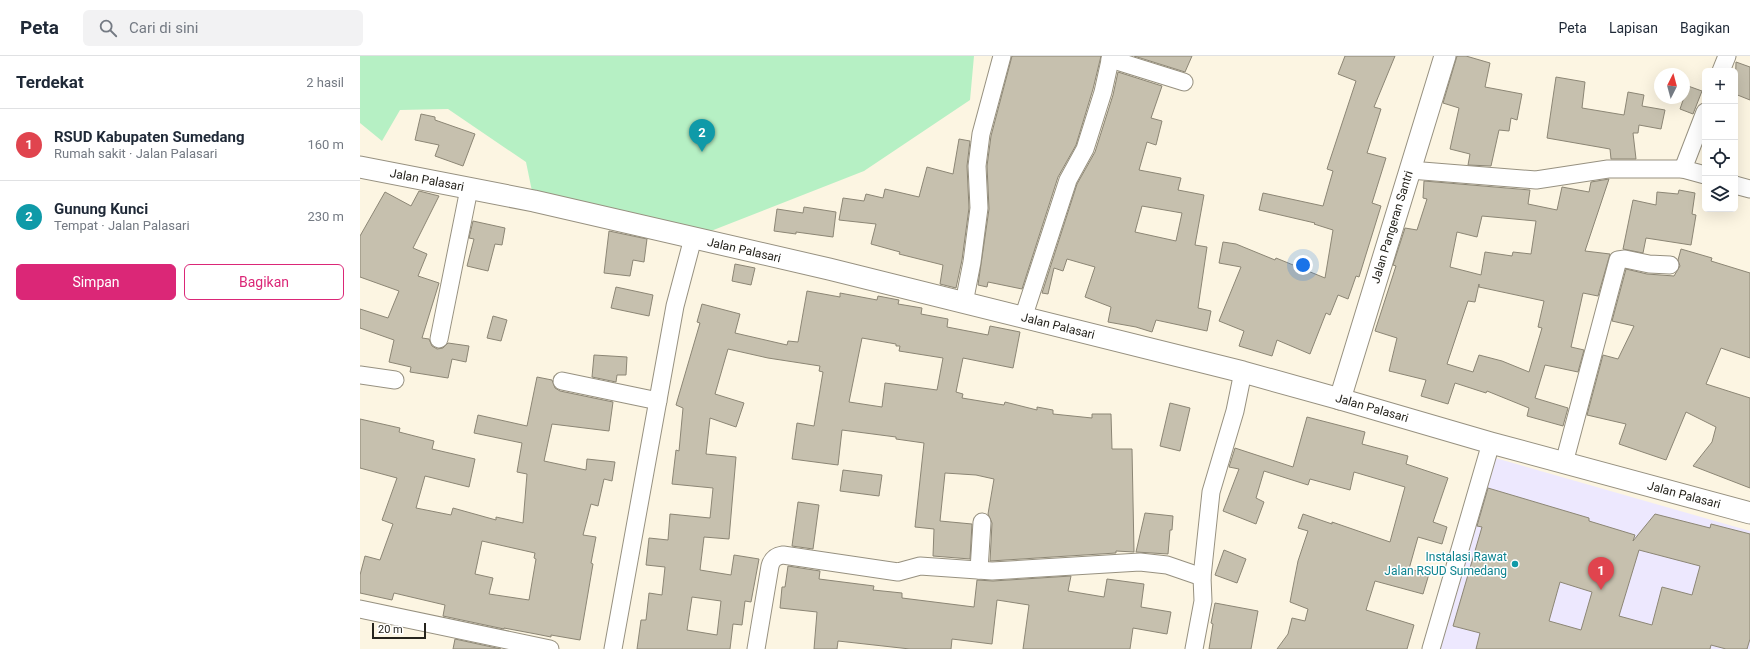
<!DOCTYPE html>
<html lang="id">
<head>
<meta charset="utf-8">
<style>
	body { margin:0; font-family:Roboto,sans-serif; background:#f2f2f3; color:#1f2937 }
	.controls { position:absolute; right:12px; top:12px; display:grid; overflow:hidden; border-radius:6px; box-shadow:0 4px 16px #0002 }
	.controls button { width:36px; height:36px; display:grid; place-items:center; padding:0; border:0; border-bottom:1px solid #e0e1e3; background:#fff; color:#1f2937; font:20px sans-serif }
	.compass { position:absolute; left:1294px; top:12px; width:36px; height:36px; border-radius:50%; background:#fff; box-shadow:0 4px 16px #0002; rotate:6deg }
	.scale { position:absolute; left:12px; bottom:10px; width:54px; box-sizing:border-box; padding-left:4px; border:2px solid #25231c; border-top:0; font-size:11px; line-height:14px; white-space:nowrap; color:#25231c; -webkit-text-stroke:3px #fff; paint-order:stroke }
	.you { position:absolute; left:943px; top:209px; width:14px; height:14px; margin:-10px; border:3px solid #fff; border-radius:50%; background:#1a73e8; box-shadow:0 0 0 6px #1a73e833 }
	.badge { display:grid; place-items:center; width:26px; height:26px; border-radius:50%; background:#db2777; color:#fff; font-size:13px; font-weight:700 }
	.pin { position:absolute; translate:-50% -33px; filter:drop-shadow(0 1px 2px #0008) }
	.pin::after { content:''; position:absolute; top:21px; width:14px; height:12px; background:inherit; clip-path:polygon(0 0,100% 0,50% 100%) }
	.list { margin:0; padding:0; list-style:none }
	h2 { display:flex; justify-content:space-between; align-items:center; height:52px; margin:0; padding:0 16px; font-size:17px }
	h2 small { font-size:13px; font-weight:400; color:#747a83 }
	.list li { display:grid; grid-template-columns:26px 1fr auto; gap:12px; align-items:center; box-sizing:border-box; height:72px; padding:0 16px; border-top:1px solid #e0e1e3 }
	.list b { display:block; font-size:15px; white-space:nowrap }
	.list p { margin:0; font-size:13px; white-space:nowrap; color:#747a83 }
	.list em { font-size:13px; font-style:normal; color:#747a83 }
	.actions { display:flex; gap:8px; padding:12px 16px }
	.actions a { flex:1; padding:9px 0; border:1px solid #db2777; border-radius:6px; text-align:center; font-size:14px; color:#db2777 }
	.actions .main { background:#db2777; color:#fff }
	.icon { flex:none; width:22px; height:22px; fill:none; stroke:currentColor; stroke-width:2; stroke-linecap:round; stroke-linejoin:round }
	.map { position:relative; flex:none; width:1390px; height:593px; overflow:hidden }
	header { display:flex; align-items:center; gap:24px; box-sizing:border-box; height:56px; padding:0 20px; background:#fff; border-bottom:1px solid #e0e1e3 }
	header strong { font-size:19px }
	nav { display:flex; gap:22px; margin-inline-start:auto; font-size:14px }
	.search { width:280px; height:36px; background:#f2f2f3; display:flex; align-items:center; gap:10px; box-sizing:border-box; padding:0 14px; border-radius:6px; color:#747a83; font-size:15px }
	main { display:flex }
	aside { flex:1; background:#fff }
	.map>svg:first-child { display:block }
	.medical { fill:#ede8fe }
	.green { fill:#b6f0c4 }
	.building { fill:#c6c0ae; stroke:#8c8675; fill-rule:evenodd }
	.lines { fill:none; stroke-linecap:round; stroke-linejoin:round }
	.minor-casing { stroke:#979180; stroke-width:19 }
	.tertiary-casing { stroke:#979180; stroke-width:23 }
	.minor { stroke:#fff; stroke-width:17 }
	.tertiary { stroke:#fff; stroke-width:21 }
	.culture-dot { fill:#0f9aa8; stroke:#fff; stroke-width:1.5 }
	.labels { text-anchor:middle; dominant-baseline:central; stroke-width:3; stroke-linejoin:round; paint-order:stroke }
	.street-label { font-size:12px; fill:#25231c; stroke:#fff }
	.culture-label { font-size:12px; fill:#0d838f; stroke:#fff; text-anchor:end }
</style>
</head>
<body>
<header>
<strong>Peta</strong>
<div class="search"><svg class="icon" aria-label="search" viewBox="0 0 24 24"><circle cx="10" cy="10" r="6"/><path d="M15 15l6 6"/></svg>Cari di sini</div>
<nav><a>Peta</a><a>Lapisan</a><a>Bagikan</a></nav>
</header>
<main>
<aside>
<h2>Terdekat<small>2 hasil</small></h2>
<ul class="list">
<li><span class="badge" style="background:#e0444e">1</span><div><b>RSUD Kabupaten Sumedang</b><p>Rumah sakit · Jalan Palasari</p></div><em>160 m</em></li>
<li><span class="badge" style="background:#0f9aa8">2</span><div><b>Gunung Kunci</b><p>Tempat · Jalan Palasari</p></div><em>230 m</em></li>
</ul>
<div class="actions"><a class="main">Simpan</a><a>Bagikan</a></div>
</aside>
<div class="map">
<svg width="1390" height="593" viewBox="0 0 1390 593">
	<rect width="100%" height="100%" fill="#fcf5e2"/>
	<path class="medical" d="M1132 401 1390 475V593H1075Z"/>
	<path class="green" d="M0 0H614L610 44 504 115 333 182 174 145 166 106 88 53 40 54 22 85 0 67Z"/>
	<g class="building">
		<path d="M652 0H741L733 33 716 89 698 121 662 233 628 226 627 231 618 229 629 153 627 110 631 80Z"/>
		<path d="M774 0H832L825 16Z"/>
		<path d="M985 0H1035L1014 51 1021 53 1007 97 1026 102 1012 147 1021 150 999 221 996 220 988 243 978 239 970 259 966 257 950 298 917 284 912 300 879 290 884 275 859 265 881 211 859 207 863 186 876 188 915 204 916 202 965 222 973 174 954 168 955 167 899 154 903 137 963 150 973 115 967 113 996 25 978 18Z"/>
		<path d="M1097 0H1106L1130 7 1125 31 1162 38 1157 64 1151 62 1149 75 1139 74 1131 110 1108 109 1110 98 1090 93 1099 52 1083 47Z"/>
		<path d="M1376 6 1390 11V44L1375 38Z"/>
		<path d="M758 16 802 30 791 62 802 65 796 89 787 86 779 114 821 122 818 134 844 139 835 189 847 191 838 252 851 255 847 275 796 264 792 276 776 271 748 266 751 251 725 241 735 211 707 203 703 215 694 212 688 238 682 237 717 128 735 96 753 39ZM782 150 822 157 816 185 775 176Z"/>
		<path d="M1196 21 1225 26 1222 52 1264 59 1268 36 1284 39 1282 50 1305 54 1301 73 1279 69 1278 77H1273L1276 103H1251L1250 93 1187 82Z"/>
		<path d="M1328 30 1342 35 1333 58 1320 53Z"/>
		<path d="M61 58 75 61V64L115 78 103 110 75 100 79 89 55 84Z"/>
		<path d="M599 83 610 85 607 110 609 152 602 204 596 232 580 228 583 209 539 198 540 196 511 188 516 168 479 164 483 142 504 145 506 138 523 142 525 133 559 141 567 111 593 118Z"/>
		<path d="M1249 123 1225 195 1250 198 1238 240 1223 237 1211 291 1224 294 1218 316 1185 309 1175 342 1208 352 1203 370 1167 360 1169 352 1127 335 1126 337 1095 327 1088 348 1061 340 1066 324 1029 315 1037 282 1015 275 1036 210 1033 209 1045 172 1057 174 1067 143 1063 142 1064 125 1170 134 1168 148 1197 154 1202 131 1229 136 1231 126ZM1122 160 1176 165 1171 198 1153 196 1152 200 1125 196 1121 219 1090 211 1097 176 1117 181ZM1119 228V231L1184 245 1178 271 1182 272 1169 316 1142 305 1119 299 1113 316 1087 308 1108 245 1115 246Z"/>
		<path d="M1319 134 1335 137 1332 158 1336 159 1331 189 1286 182 1283 197 1263 193 1273 144 1296 149 1297 136 1318 138Z"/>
		<path d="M59 135 79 140 53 192 67 198 58 220 79 227 62 282 69 283 72 290 77 293 83 292 88 287 109 290 106 306 92 303 88 322 50 316 51 311 29 306 34 284 0 272V253L28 262 39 235 0 221V180L25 136 51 150Z"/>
		<path d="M444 151 476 156 473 181 436 176V178L414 175 417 153 443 157Z"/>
		<path d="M113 165 145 172 142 189 135 188 128 215 107 210 114 183 109 182Z"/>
		<path d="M249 175 287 183 284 206 273 204 270 220 244 217Z"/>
		<path d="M1321 193 1352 202 1351 205 1390 217V302L1361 292 1346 328 1390 342V432L1333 410 1352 386 1356 371 1326 356 1306 404 1259 388 1266 368 1227 359 1243 299 1258 303 1274 270 1252 265 1266 213 1287 218 1314 220 1320 210 1318 204Z"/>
		<path d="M375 208 395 212 391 229 372 225Z"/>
		<path d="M256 231 293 239 289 260 251 252Z"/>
		<path d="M447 235 480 241V237L517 244 518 240 539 244 538 248 562 252 561 258 588 263 587 271 628 279 630 270 660 276 653 312 603 302 596 336 603 338 602 342 644 349 645 346 677 354V351L693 354V358L732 362V358H751L752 393H772L774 496 756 495V497L630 505 632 467 628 458 634 423 616 419 585 417 580 465 612 468 610 503 573 500 574 473 555 471 564 387 536 383V381L482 374 478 409 432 403 437 367 454 370 463 316 459 315 460 310 408 302 368 293 355 338 384 347 376 371 350 362 346 398 376 401 369 483 344 481 340 514 371 519 374 499 399 503 391 546 385 545 382 569 373 568 370 593H277L281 564H286L289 537 302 539 305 511 286 509 289 482 308 484 310 458 350 462 353 432 312 428 316 394 319 395 323 352 316 349 340 267 337 266 342 248 380 258 375 277 427 289 428 285 438 286ZM502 282 536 288V290H540L539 295 583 302 577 334 525 327 522 351 489 346ZM332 541 361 545 357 579 327 574Z"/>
		<path d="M133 260 147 264 141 285 127 282Z"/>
		<path d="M234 299 267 301 266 319H257L256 326 232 321Z"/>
		<path d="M177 321 192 324 195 332 200 335 253 346 249 375 192 368 184 405 226 414 227 403 255 406 252 425 244 423 238 450 231 448 223 479 236 481 231 507 233 508 220 584 191 579V581L176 578 144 572V573L83 560 85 549 34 537 32 544 0 537V519L5 500 20 504 33 468 22 464 37 422 0 412V363L40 372 39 376 74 385 72 393 115 403 109 431 65 420 56 452 91 459 93 452 136 464V461L163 467 167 418 157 416 162 387 114 377 118 359 167 370ZM122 485 175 497 174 502 176 503 169 544 129 538 133 522 115 518Z"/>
		<path d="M810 347 830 352 820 395 800 390Z"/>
		<path d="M947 361 1005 376 1002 388 1048 400 1046 408 1088 422 1073 466 1087 471 1082 488 1058 481 1049 513 1069 518 1063 538 1015 525 1006 554 1054 569 1047 593H917L928 578 932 562 945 565 948 553 930 546 938 505 948 475 938 472 943 458 972 468V466L1030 486 1045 431 994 416 990 434 950 423 948 429 904 415 896 442 904 446 896 468 863 455 879 413 869 411 875 392 933 411Z"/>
		<path d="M483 414 522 419 519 440 480 435Z"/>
		<path d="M1128 432 1229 462V465L1275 479 1273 485 1295 458 1350 472 1351 468 1390 478V583L1387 593H1366L1351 589 1350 593H1116L1120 577 1093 570 1122 471 1117 470ZM1279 494 1340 510 1332 539 1302 531 1292 569 1259 560ZM1200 526 1232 536 1221 574 1189 565Z"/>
		<path d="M438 446 459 449 453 493 432 490Z"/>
		<path d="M785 457 813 460 812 474H810L808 498 776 496Z"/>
		<path d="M864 494 886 503 877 527 855 519Z"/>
		<path d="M428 510 460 515 459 523 514 530 513 534 542 537V542L614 551 617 524 633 525 711 520 708 535 744 541 747 523 784 528 781 551 811 556 807 578 773 572 770 593H663L669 549 637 544 632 588 592 583 591 593H550L478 585 477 593H454L457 556 420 552 422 531H425Z"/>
		<path d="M855 547 898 555 891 593H849L853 568 851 567Z"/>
		<path d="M95 583 141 593H93Z"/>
	</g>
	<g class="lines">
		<g class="minor-casing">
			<g id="minor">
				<path d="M750 3 824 26"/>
				<path d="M1361 15 1367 0"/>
				<path d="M1345 56 1323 113 1345 119"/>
				<path d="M1050 114 1176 124 1248 113H1323"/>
				<path d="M1375 129 1390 133"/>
				<path d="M604 247 612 206 619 152 617 110 621 78 642 0"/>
				<path d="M663 262 708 124 725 93 743 36 751 0"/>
				<path d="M79 283 109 133"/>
				<path d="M0 319 35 324"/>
				<path d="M202 325 298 345"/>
				<path d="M1204 407 1258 204 1265 203 1289 208 1310 209"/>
				<path d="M619 514 622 466"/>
				<path d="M0 553 190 593"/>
				<path d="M253 593 315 250 333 182"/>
				<path d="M396 593 410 510C412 503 416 500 423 499L538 516 560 510 632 515 780 506 807 509 842 521"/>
				<path d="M834 593 843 545 842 521 851 436 875 355 883 316"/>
				<path d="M1071 593 1131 387"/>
			</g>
		</g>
		<g class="tertiary-casing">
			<g id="tertiary">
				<path d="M0 111 174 145 469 213 883 316 980 343 1131 387 1390 457"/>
				<path d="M980 343 1085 0"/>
			</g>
		</g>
		<use href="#minor" class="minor"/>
		<use href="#tertiary" class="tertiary"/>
	</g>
	<circle class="culture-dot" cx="1155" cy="508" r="4"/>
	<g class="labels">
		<g class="street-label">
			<text transform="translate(67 124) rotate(11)">Jalan Palasari</text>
			<text transform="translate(1032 171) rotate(-73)">Jalan Pangeran Santri</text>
			<text transform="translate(384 194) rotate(13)">Jalan Palasari</text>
			<text transform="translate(698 270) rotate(14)">Jalan Palasari</text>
			<text transform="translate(1012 352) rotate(16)">Jalan Palasari</text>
			<text transform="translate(1324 439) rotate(15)">Jalan Palasari</text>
		</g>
		<g class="culture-label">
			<text x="1147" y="501">Instalasi Rawat<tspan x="1147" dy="14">Jalan RSUD Sumedang</tspan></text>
		</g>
	</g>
</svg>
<div class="controls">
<button>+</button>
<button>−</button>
<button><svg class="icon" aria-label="locate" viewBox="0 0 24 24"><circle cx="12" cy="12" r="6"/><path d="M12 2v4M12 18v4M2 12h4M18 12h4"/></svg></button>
<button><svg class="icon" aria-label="layers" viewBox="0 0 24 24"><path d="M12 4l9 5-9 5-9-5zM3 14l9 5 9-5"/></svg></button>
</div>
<svg class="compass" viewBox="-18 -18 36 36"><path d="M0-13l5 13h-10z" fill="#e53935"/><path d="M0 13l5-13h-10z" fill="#747a83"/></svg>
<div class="scale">20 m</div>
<div class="you"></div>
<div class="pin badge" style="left:1241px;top:534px;background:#e0444e">1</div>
<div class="pin badge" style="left:342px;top:96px;background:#0f9aa8">2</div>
</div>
</main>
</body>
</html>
